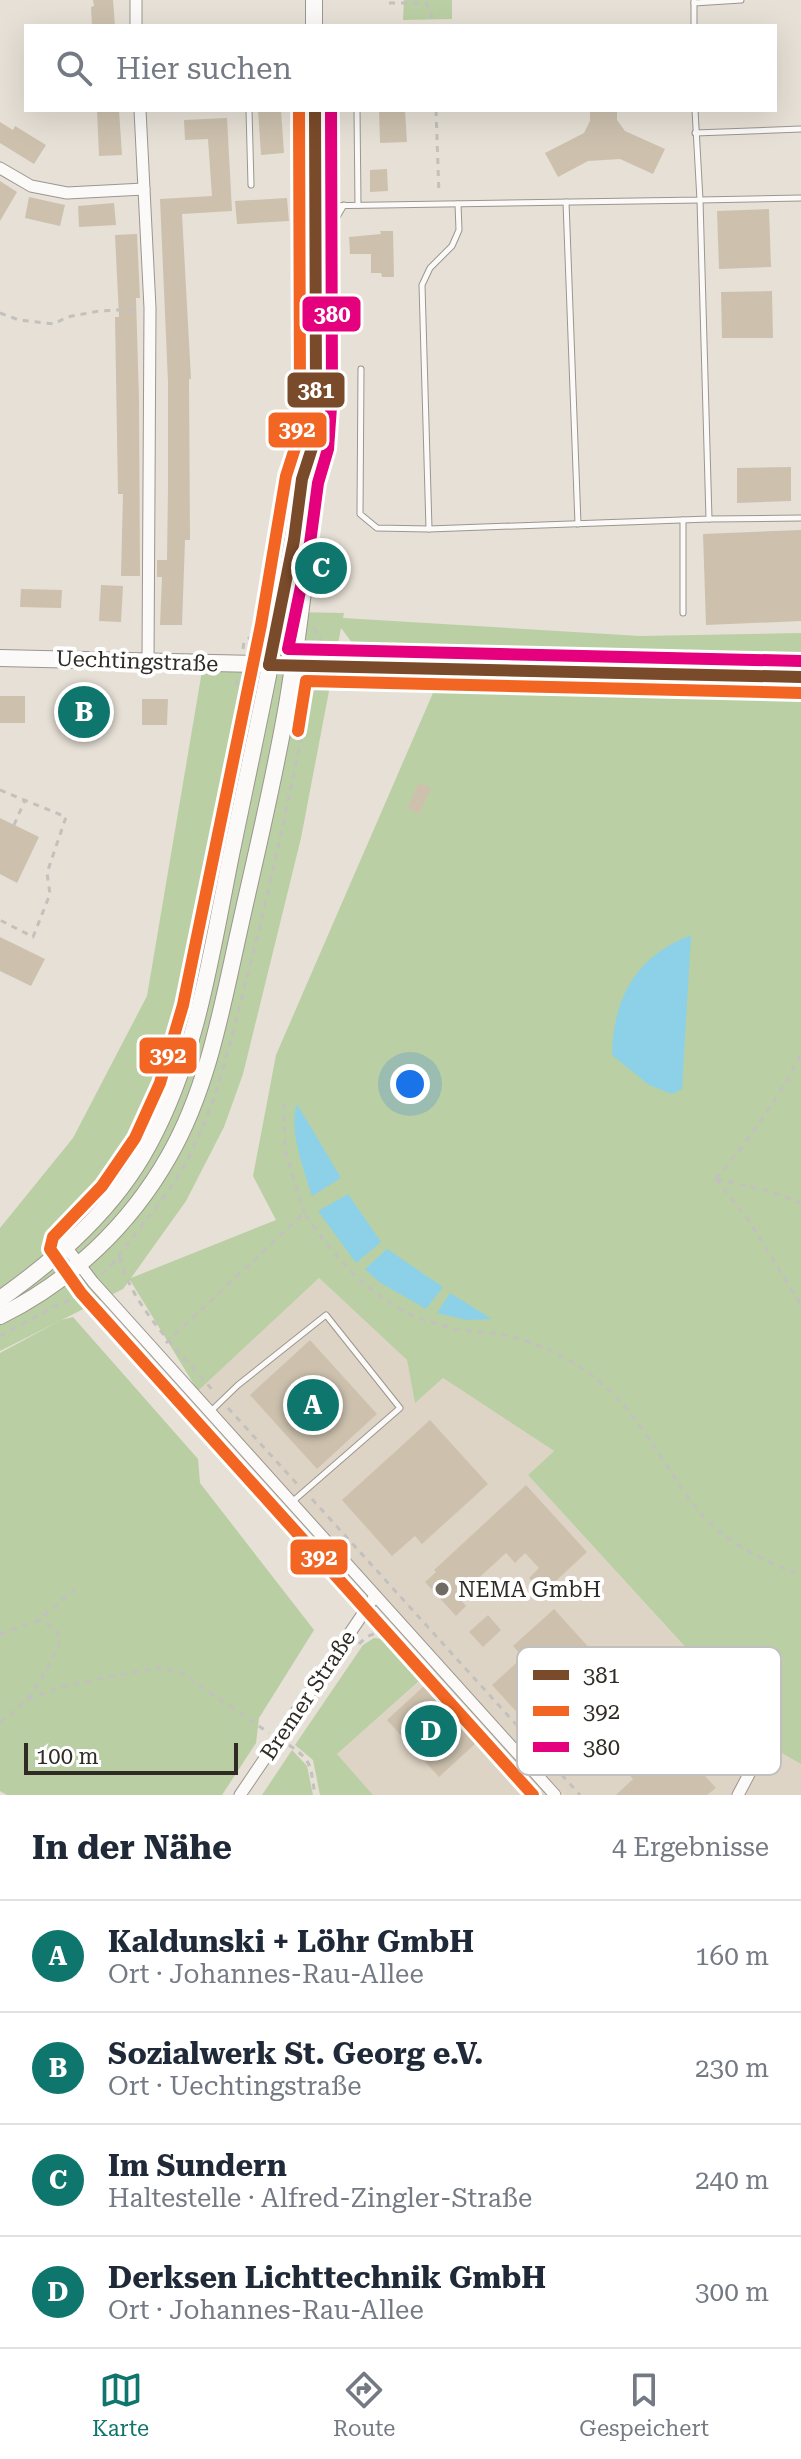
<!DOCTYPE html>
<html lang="de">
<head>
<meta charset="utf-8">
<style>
	body { margin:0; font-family:"Roboto Serif",serif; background:#f2f2f3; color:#1f2937 }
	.scale { position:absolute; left:24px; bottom:20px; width:214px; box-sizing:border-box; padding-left:8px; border:4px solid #302c25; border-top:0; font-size:22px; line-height:28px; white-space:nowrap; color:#302c25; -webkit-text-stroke:6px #fff; paint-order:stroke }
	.you { position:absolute; left:410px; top:1084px; width:28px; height:28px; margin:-20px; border:6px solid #fff; border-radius:50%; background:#1a73e8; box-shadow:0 0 0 12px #1a73e833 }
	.badge { display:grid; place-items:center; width:52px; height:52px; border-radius:50%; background:#0f766e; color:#fff; font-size:26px; font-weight:700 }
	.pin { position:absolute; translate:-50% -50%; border:4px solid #fff; box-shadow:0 2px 8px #0006 }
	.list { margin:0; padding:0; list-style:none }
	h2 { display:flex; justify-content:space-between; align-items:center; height:104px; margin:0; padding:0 32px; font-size:34px }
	h2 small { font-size:26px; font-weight:400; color:#747a83 }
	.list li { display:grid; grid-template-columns:52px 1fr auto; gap:24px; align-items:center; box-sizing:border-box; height:112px; padding:0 32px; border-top:2px solid #e0e1e3 }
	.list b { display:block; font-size:30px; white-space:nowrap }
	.list p { margin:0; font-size:26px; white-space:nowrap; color:#747a83 }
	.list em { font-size:26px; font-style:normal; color:#747a83 }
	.icon { flex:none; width:44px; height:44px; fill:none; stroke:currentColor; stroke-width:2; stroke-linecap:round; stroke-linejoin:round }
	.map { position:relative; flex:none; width:801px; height:1795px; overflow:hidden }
	.search { position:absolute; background:#fff; box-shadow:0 8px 32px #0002; left:24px; right:24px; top:24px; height:88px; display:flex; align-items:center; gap:20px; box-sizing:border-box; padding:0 28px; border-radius:0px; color:#747a83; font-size:30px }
	.sheet { height:552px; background:#fff }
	nav { display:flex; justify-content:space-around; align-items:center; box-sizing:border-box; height:112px; border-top:2px solid #e0e1e3; background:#fff; font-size:22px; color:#747a83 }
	nav a { display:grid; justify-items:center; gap:4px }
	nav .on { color:#0f766e }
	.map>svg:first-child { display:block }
	.commercial { fill:#ded4c5 }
	.green { fill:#bbcfa4 }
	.forest { fill:#b9cea2 }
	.water { fill:#8dd1e8 }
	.building { fill:#cdc1ae }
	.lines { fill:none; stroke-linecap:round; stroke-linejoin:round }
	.lane-casing { stroke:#9b968f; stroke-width:7 }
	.street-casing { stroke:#9b968f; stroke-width:13 }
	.secondary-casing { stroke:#9b968f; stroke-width:18 }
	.path { stroke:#c2c1be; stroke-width:3; stroke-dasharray:6 6; stroke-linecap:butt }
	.lane { stroke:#fbfaf9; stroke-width:5 }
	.street { stroke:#fbfaf9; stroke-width:11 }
	.secondary { stroke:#fbfaf9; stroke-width:16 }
	.bus-1-casing { stroke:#fff; stroke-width:18 }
	.bus-2-casing { stroke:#fff; stroke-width:18 }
	.bus-3-casing { stroke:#fff; stroke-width:18 }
	.bus-1 { stroke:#7a4b2a; stroke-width:12 }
	.bus-2 { stroke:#f26522; stroke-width:12 }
	.bus-3 { stroke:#e5007d; stroke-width:12 }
	.poi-dot { fill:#706b63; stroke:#fff; stroke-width:3 }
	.labels { text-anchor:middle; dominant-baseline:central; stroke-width:8; stroke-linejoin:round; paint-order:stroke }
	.street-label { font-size:22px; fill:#302c25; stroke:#fff }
	.poi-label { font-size:22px; fill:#302c25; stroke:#fff; text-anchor:start }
	.key { fill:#fff; stroke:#c1c0be; stroke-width:2 }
	.key-label { font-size:22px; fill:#302c25 }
	.line-badge { stroke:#fff; stroke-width:3 }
	.badge-label { font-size:22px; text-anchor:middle; font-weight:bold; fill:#fff }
</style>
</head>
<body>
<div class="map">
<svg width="801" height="1795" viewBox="0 0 801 1795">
	<rect width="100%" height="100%" fill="#e6e0d6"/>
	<g class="commercial">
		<path d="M319 1278 407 1360 415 1402 443 1378 554 1451 528 1475 782 1754 801 1764V1795H564L198 1391Z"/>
		<path d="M436 1667 549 1795H373L337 1754Z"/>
	</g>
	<g class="green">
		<path d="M404 0H452V19L403 20Z"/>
		<path d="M293 612 344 613 343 618 640 636 801 633V664L593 659 466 648 353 644 341 628 301 838 243 1074 224 1127 186 1201 131 1278 276 1220 253 1176 276 1055 436 686 801 694V1764L783 1754 528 1475 554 1451 443 1378 415 1403 407 1360 319 1278 198 1391 130 1280 123 1289 0 1351V1228L73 1138 147 996 203 665 242 662Z"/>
		<path d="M374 1638C397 1640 410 1660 426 1675L337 1754 373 1795H320L313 1760 295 1745 363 1645Z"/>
		<path d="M292 1750 307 1766 313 1795H262Z"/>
	</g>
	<path class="forest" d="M73 1317 198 1459 200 1483 314 1630 259 1718 256 1743 222 1795H7L0 1791V1353L61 1320Z"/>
	<g class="water">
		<path d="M691 935 682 1089 672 1094 649 1085 612 1055C613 998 636 956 691 935Z"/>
		<path d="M297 1104 341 1178 312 1196C304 1170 288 1130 297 1104Z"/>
		<path d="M348 1194 381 1242 356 1263 318 1211Z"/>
		<path d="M387 1249 443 1287 426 1309 379 1282 365 1269Z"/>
		<path d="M450 1293 492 1319 466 1320 437 1313Z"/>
	</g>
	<g class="building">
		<path d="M93 0H113L115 26H92L91 7 94 6Z"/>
		<path d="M97 110H119L122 155 99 156Z"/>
		<path d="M258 110H281L284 153 261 155Z"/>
		<path d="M379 110H405L407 142 380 143Z"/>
		<path d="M590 110H617V120L625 131 665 149 653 174 620 159 588 161 558 177 545 153 584 133 590 121Z"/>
		<path d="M227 118 232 211 182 214 191 379H189L190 540H185L182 625H160L162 577H157V560H167L168 489V382L160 199 212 196 208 139 185 140 184 120Z"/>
		<path d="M0 122 13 130 15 126 46 145 34 164 0 143Z"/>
		<path d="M387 169 388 191 370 192V170Z"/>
		<path d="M0 181 17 192 0 221Z"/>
		<path d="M29 197 65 205 60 226 25 218Z"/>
		<path d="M287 198 289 221 237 224 235 201Z"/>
		<path d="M114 203 116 225 79 227 78 206Z"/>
		<path d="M769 209 771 267 719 269 717 211Z"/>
		<path d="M380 231H393L394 277H382L381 273H371V254H350L349 237 381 234Z"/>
		<path d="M137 234 140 298H136L139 399 140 576H121L123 494H118L115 317H119L115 235Z"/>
		<path d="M772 291 773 338H722L721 292Z"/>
		<path d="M791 467V501L737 503V468Z"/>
		<path d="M801 530V621L706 625 703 534Z"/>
		<path d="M101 585 123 586 121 622 99 621Z"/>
		<path d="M21 589 62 590 61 608 20 607Z"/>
		<rect x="0" y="696" width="25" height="27"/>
		<path d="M72 698 96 699V726L71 725Z"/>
		<path d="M142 699H168L167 725H142Z"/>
		<path d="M419 783 431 788 419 814 407 808Z"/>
		<path d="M0 818 39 837 17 883 0 874Z"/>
		<path d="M0 937 45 959 31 986 0 971Z"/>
		<path d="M310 1340 377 1414 317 1469 250 1395Z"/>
		<path d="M430 1420 488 1484 422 1544 415 1536 392 1556 342 1500Z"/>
		<path d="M526 1485 587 1552 543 1593 529 1578 539 1568 525 1553 515 1563 506 1553 458 1597 466 1606 456 1616 425 1582 436 1572 434 1570Z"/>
		<path d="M554 1609 716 1788 707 1795H616L633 1779 601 1744 571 1772 492 1685 523 1657 513 1646Z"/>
		<path d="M488 1615 501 1630 483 1647 469 1632Z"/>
		<path d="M424 1686 476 1743 439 1777 387 1720Z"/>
	</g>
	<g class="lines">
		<g class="lane-casing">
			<g id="lane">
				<path d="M694 0V26"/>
				<path d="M694 3 741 0"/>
				<path d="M249 110 251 185"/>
				<path d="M357 110 358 205"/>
				<path d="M695 133 801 129"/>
				<path d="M566 202 578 524"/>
				<path d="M317 206 700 200 695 110"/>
				<path d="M361 369 360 514 377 528 429 529 422 285 430 268 452 246 459 230 458 204"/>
				<path d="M322 469 330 453 331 227 344 205"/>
				<path d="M709 519 801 518"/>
				<path d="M683 520V613"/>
				<path d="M429 529 709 519 700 200 801 198"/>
				<path d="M210 1412 238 1385 326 1315 400 1408 292 1502"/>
			</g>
		</g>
		<g class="street-casing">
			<g id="street">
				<path d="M136 26V0"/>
				<path d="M140 110 150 308 148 661"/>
				<path d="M0 168 31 186 67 193 144 189"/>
				<path d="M66 1247 93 1282 555 1795"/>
				<path d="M240 1795 375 1596"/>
				<path d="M738 1795 766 1742"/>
			</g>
		</g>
		<g class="secondary-casing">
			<g id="secondary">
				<path d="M314 0V26"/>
				<path d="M0 658 801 677"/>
				<path d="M0 1299C58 1258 115 1208 149 1144 198 1054 212 948 232 850 257 729 284 608 301 485 303 471 311 457 313 442 323 332 313 220 315 110"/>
				<path d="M0 1316C71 1281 130 1225 169 1156 208 1088 222 1007 239 931 256 854 275 777 288 699 300 625 308 551 317 476L313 449"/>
			</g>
		</g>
		<g class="path">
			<path d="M389 3H426L431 11 432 26"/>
			<path d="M436 110 439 194"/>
			<path d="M0 313 19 320 54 324 67 317 99 311 138 309"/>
			<path d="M313 629H315L321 641 329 646 327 653"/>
			<path d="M329 646 486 653"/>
			<path d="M243 649 244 642 261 629"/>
			<path d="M237 680 236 686 245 701H250"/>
			<path d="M315 690 334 681"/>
			<path d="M0 790 66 817 47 873 50 894 33 937 0 920"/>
			<path d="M14 825 25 800"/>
			<path d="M284 1103 285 1150 304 1213"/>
			<path d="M716 1179 749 1221 801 1305"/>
			<path d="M716 1179C749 1140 777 1100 801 1054"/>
			<path d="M716 1179 769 1191 801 1203"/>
			<path d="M120 1257C131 1307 182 1354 215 1393"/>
			<path d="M102 1274C115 1263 119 1254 129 1242 149 1216 170 1192 186 1162 217 1104 231 1041 247 977 269 892 287 807 305 721L306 702 318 679"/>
			<path d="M0 1336 59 1304 72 1299 84 1290"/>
			<path d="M166 1343 304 1213C342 1268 384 1314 453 1328 473 1333 494 1332 513 1337 542 1345 572 1359 595 1378 642 1414 665 1471 703 1516 728 1544 767 1562 801 1575"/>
			<path d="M228 1408 298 1485"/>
			<path d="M312 1499 580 1795"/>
			<path d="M0 1634 39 1620 75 1589"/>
			<path d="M359 1644C381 1620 397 1642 414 1659"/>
			<path d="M28 1699 64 1686 160 1667 183 1674 269 1733"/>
			<path d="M0 1722C32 1701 45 1675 60 1641L56 1629 39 1620"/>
			<path d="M289 1745C314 1762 310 1767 315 1795"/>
		</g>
		<use href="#lane" class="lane"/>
		<use href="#street" class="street"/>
		<use href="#secondary" class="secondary"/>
		<g class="bus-1-casing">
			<g id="bus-1">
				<path d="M269 665 294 540 302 479 312 448 316 393 315 110"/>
				<path d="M269 665 801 677"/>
			</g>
		</g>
		<g class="bus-2-casing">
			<g id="bus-2">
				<path d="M299 110 300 392 296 445 286 476 261 625 183 1005 160 1083 135 1138 102 1186 53 1237 50 1249 81 1293 533 1795"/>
				<path d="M298 731 306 681 801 693"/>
			</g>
		</g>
		<g class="bus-3-casing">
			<path id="bus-3" d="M331 110 332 393 328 449 318 483 310 543 288 649 801 661"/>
		</g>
		<use href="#bus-1" class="bus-1"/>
		<use href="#bus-2" class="bus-2"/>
		<use href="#bus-3" class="bus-3"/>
	</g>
	<circle class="poi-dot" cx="442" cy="1589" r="8"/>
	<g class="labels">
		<g class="street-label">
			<text transform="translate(137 661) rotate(2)">Uechtingstraße</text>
			<text transform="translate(308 1695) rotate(-56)">Bremer Straße</text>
		</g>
		<g class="poi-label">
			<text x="458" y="1589">NEMA GmbH</text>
		</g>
	</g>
	<rect x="517" y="1647" width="264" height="128" rx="12" class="key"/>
	<rect x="533" y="1670" width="36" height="10" fill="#7a4b2a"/>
	<rect x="533" y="1706" width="36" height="10" fill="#f26522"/>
	<rect x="533" y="1742" width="36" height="10" fill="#e5007d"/>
	<g class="key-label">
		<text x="583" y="1683">381</text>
		<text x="583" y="1719">392</text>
		<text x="583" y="1755">380</text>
	</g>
	<g class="line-badge">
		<rect x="301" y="295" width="61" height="38" rx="8" fill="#e5007d"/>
		<rect x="286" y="371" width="60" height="38" rx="8" fill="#7a4b2a"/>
		<rect x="267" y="411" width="61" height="38" rx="8" fill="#f26522"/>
		<rect x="138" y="1036" width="60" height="39" rx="8" fill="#f26522"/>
		<rect x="289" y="1538" width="60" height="38" rx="8" fill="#f26522"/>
	</g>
	<g class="badge-label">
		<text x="332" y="322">380</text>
		<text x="316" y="398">381</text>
		<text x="297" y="437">392</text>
		<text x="168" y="1063">392</text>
		<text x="319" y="1565">392</text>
	</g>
</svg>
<div class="scale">100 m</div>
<div class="you"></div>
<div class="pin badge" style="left:313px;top:1405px">A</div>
<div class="pin badge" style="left:84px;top:712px">B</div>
<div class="pin badge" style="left:321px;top:568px">C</div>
<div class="pin badge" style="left:431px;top:1731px">D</div>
<div class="search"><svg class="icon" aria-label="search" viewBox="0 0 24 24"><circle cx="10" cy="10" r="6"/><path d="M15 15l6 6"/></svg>Hier suchen</div>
</div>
<section class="sheet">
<h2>In der Nähe<small>4 Ergebnisse</small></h2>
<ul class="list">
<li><span class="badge">A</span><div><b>Kaldunski + Löhr GmbH</b><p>Ort · Johannes-Rau-Allee</p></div><em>160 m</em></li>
<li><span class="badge">B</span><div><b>Sozialwerk St. Georg e.V.</b><p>Ort · Uechtingstraße</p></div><em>230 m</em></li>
<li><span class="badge">C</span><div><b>Im Sundern</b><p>Haltestelle · Alfred-Zingler-Straße</p></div><em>240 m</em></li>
<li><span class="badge">D</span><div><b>Derksen Lichttechnik GmbH</b><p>Ort · Johannes-Rau-Allee</p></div><em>300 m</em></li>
</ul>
</section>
<nav>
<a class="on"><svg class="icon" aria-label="map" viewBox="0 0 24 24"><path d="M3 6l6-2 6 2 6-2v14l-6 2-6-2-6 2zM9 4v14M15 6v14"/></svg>Karte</a>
<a><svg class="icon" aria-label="directions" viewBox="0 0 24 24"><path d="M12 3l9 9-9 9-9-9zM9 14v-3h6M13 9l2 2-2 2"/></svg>Route</a>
<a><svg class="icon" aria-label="saved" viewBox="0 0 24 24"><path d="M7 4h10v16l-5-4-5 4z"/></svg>Gespeichert</a>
</nav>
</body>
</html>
